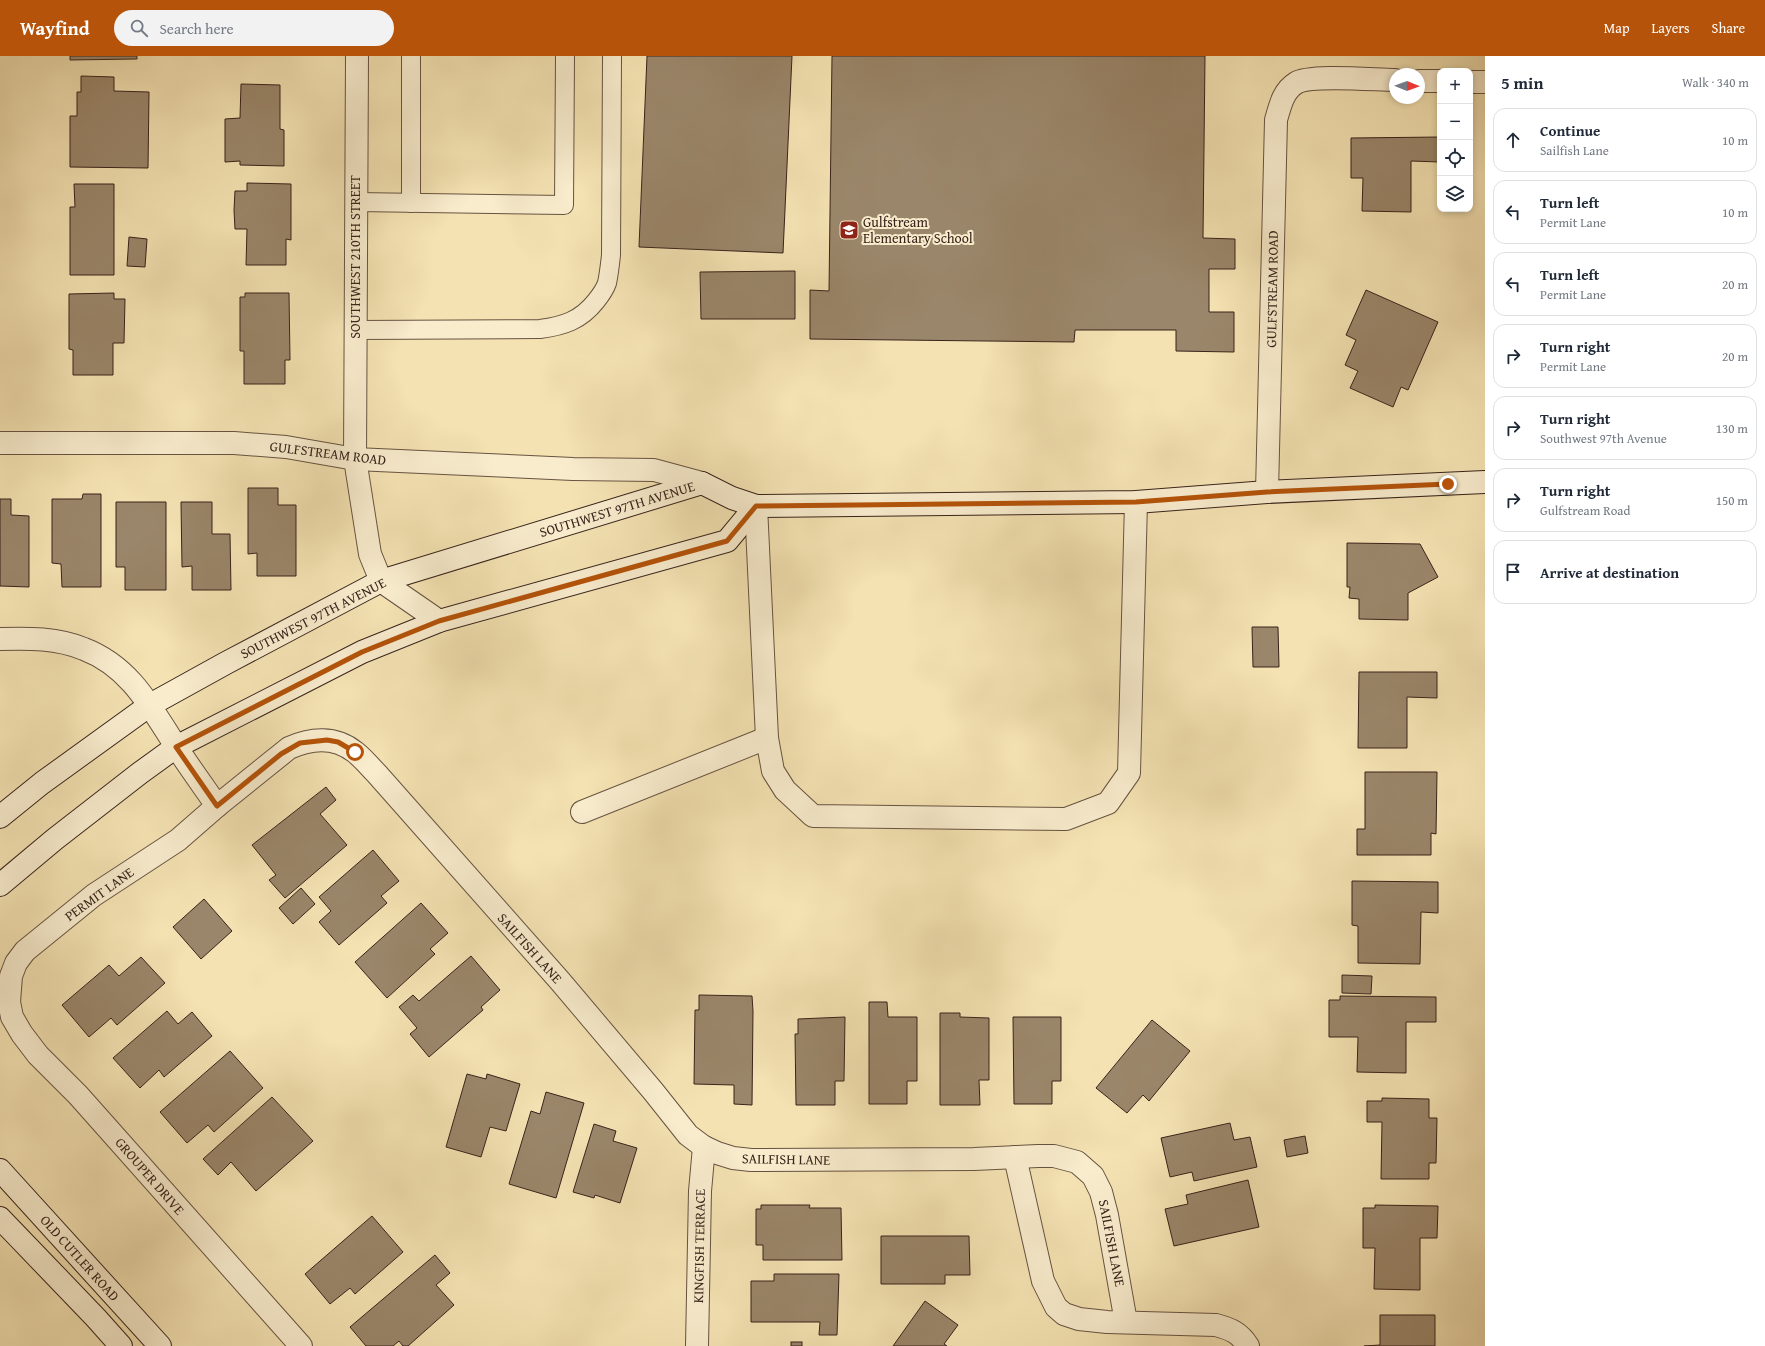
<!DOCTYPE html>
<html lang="en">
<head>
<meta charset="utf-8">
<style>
	body { margin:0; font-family:"Gentium Book Plus",serif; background:#f2f2f3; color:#1f2937 }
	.controls { position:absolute; right:12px; top:12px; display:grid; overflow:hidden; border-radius:8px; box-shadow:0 2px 6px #0003 }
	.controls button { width:36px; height:36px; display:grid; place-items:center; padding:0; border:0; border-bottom:1px solid #e0e1e3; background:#fff; color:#1f2937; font:20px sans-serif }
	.compass { position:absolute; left:1389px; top:12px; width:36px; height:36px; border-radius:50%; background:#fff; box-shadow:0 2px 6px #0003; rotate:91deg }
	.stop { position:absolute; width:12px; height:12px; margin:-9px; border:3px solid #b45309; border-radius:50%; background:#fff }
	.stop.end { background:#b45309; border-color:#fff; box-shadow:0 1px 4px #0008 }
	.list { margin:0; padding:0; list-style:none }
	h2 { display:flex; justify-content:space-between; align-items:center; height:52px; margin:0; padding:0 16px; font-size:17px }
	h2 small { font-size:13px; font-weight:400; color:#747a83 }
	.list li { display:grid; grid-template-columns:26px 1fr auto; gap:12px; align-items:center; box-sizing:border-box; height:64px; margin:0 8px 8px; padding:0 8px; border:1px solid #e0e1e3; border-radius:12px }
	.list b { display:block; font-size:15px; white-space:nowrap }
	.list p { margin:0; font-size:13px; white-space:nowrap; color:#747a83 }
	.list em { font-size:13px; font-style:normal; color:#747a83 }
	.icon { flex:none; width:22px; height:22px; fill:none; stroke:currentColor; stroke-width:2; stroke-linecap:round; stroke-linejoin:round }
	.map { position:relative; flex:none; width:1485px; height:1290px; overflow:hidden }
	header { display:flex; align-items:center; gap:24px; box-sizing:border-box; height:56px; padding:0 20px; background:#b45309; color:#fff }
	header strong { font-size:19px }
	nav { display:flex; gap:22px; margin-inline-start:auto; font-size:14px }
	.search { width:280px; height:36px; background:#f2f2f3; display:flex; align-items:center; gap:10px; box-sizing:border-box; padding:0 14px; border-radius:22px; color:#747a83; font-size:15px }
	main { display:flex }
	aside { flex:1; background:#fff }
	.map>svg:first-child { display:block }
	.building { fill:#9a866a; stroke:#38231b }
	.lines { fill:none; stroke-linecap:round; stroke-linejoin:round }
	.lane-casing { stroke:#675341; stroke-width:20 }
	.street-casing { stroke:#675341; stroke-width:24 }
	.secondary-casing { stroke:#38231b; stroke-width:24 }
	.lane { stroke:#f8eccd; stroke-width:18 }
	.street { stroke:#f8eccd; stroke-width:22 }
	.secondary { stroke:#f8eccd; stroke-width:22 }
	.route { stroke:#b45309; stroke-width:5 }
	.labels { text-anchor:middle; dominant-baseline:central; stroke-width:4; stroke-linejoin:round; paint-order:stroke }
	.poi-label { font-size:14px; fill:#38231b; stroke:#f8eccd; text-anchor:start }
	.street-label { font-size:14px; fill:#38231b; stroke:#f8eccd }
</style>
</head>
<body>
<header>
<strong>Wayfind</strong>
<div class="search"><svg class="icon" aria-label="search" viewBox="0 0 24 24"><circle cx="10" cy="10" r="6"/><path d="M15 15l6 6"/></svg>Search here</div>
<nav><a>Map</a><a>Layers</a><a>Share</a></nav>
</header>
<main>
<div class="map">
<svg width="1485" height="1290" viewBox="0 0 1485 1290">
	<rect width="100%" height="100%" fill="#f4e2b2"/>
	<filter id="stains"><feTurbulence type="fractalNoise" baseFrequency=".005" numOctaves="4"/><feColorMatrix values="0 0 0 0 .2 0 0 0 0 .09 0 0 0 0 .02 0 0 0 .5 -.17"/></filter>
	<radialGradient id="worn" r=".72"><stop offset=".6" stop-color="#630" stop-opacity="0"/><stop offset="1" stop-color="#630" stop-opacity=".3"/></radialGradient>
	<g class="building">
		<path d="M70 0H137V3L70 4Z"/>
		<path d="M647 0H792L783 197 639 191Z"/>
		<path d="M832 0H1205L1203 182 1235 183V213H1209V256H1234V296L1176 295V274H1075L1074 286 810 283V234L829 235Z"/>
		<path d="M81 20 114 21V35L149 36 148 112 70 111V60H77V36H81Z"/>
		<path d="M241 28 280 29V73L284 74V110L240 109V105L225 106V63L240 62Z"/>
		<path d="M1440 81V106L1411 105V156L1362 155 1363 122H1351V82Z"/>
		<path d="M247 127 291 128V184L286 183V209H246L247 173H235L234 154 235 135H247Z"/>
		<path d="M74 128H114V219H70V151H75Z"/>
		<path d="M129 181 147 183 145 211 127 210Z"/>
		<path d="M795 215V263H701L700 216Z"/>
		<path d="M1366 234 1438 266 1408 334 1401 331 1393 351 1350 332 1358 315 1345 309 1356 284 1346 279Z"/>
		<path d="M114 237V243H125L124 287H113V319H73V294L69 293V238Z"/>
		<path d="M245 237H289L290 304H285V328H244V295H240V241H245Z"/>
		<path d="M248 432H278V449H296V520H257V497L248 498Z"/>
		<path d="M83 438H101V531H62L61 508 52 507V443H82Z"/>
		<path d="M0 443H11V459L29 460V531L0 530Z"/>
		<path d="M116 446H166V534H125V511H116Z"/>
		<path d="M181 446H212V478H230L231 534H192V510L182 511Z"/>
		<path d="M1347 487 1420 488 1438 521 1408 537V564L1359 563V543L1349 542 1350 531H1347Z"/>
		<path d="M1252 571H1278L1279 611H1253Z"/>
		<path d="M1359 616H1437V642L1407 641V692H1358Z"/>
		<path d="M1365 716H1437L1436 778 1431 777V799H1357V773H1365Z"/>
		<path d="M326 731 336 744 320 758 347 789 285 842 269 824 276 819 252 789Z"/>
		<path d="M373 794 399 825 381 840 387 847 339 889 319 866 331 855 319 841Z"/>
		<path d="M1352 825 1438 826V857L1421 856 1420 908 1358 907V870L1352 869Z"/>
		<path d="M301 832 315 848 293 868 279 852Z"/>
		<path d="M204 843 232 875 201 903 173 871Z"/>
		<path d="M421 847 448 877 430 893 435 898 387 942 355 906Z"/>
		<path d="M471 900 500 934 481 951 483 954 429 1001 410 978 417 972 399 951 413 939 419 945Z"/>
		<path d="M141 901 165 927 117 969 111 962 89 981 62 949 109 909 119 920Z"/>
		<path d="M1342 919 1372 920 1371 938 1342 937Z"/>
		<path d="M699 939 752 940 753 955 752 1049 734 1048V1029L694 1028 695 954H699Z"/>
		<path d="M1340 940 1436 941V966H1406V1017L1357 1016 1358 981H1329V944H1340Z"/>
		<path d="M869 946H887L888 961H917V1025H907V1048H869Z"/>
		<path d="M167 955 178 968 192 956 212 980 164 1021 159 1014 140 1032 113 1002Z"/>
		<path d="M940 957H960V961L989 962V1024H979L980 1049H940Z"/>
		<path d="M845 961 844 1025H835V1049H796L795 978H798V963Z"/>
		<path d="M1013 961H1061V1025H1052V1048H1014Z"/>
		<path d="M1152 964 1190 995 1149 1045 1143 1039 1127 1057 1096 1032Z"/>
		<path d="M230 995 263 1032 214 1076 208 1069 187 1087 160 1056Z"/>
		<path d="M467 1018 486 1023 487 1018 520 1028 506 1075 490 1071 481 1101 446 1091Z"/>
		<path d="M546 1036 584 1047 556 1142 509 1128 531 1055 540 1058Z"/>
		<path d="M272 1041 313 1085 256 1135 231 1106 218 1119 203 1103Z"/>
		<path d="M1382 1042 1429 1043V1062H1437L1436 1107H1429V1123H1381L1382 1066H1367V1045H1382Z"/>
		<path d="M1230 1067 1234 1084 1250 1081 1257 1111 1194 1125 1192 1116 1170 1121 1161 1082Z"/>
		<path d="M594 1068 616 1075 613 1085 637 1092 620 1147 595 1139 594 1142 573 1136Z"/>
		<path d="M1305 1080 1308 1097 1287 1101 1284 1084Z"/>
		<path d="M1248 1124 1259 1171 1174 1190 1165 1153 1188 1148 1186 1139Z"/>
		<path d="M761 1149H810L809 1152H841L842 1204H763V1189H756V1153H761Z"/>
		<path d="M1375 1149 1438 1150 1437 1182H1420V1234L1374 1233 1375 1192H1363V1152H1375Z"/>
		<path d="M372 1160 403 1196 355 1238 350 1232 330 1248 305 1218Z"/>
		<path d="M881 1180H969L970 1219H945V1228H881Z"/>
		<path d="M435 1199 450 1217 436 1229 454 1249 408 1290H403L399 1285 393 1290H366L350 1271Z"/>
		<path d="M774 1218H839L837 1279H819L820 1266H751V1225H774Z"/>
		<path d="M925 1245 958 1269 944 1288 947 1290H893Z"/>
		<path d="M1380 1259H1435V1290H1364L1380 1289Z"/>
		<rect x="791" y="1286" width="11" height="4"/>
	</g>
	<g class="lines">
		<g class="lane-casing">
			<g id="lane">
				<path d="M356 146 564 149 565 0"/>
				<path d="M411 147V0"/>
				<path d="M355 274 540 273C564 270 581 264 596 245 600 240 605 233 607 227 609 218 610 208 611 199L612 0"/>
			</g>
		</g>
		<g class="street-casing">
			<g id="street">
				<path d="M357 0 355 403 370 498 381 525 439 565"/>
				<path d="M1419 25H1440"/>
				<path d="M1470 26H1485"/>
				<path d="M0 387H234L286 391 355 403 573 413 654 414 702 427"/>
				<path d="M1267 436 1276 64C1280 50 1283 35 1296 27 1310 18 1376 24 1395 24"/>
				<path d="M756 450 767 682"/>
				<path d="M0 583C28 582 58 582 84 593 131 611 151 652 177 692 190 712 204 731 217 750"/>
				<path d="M582 756 767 682 773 715 785 734 813 760 1066 763 1108 747 1129 717 1136 446"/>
				<path d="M1015 1101 1043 1225 1056 1251 1064 1258 1079 1263 1107 1266 1216 1269C1231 1273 1240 1277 1248 1290"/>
				<path d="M301 1290 78 1039 38 999 22 978 12 961 9 946 11 920 16 907 25 895 94 839 178 784 217 750 289 692C311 682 335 680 355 696 363 702 370 711 377 718L560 925 653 1035 688 1079 704 1091 717 1097 733 1102 751 1104 974 1103 1038 1100H1054L1077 1106 1093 1120 1101 1136 1107 1159 1126 1266"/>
				<path d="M697 1290 700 1135 704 1091"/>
			</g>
		</g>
		<g class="secondary-casing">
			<g id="secondary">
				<path d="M0 761 42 727 150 649 226 607 381 525 702 427 732 442 756 450 1136 446 1267 436 1485 426"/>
				<path d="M0 829 55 783 140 717 176 691 362 596 439 565 727 485 756 450"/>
				<path d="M0 1114 160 1290"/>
				<path d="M0 1162 96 1262 121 1290"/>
			</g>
		</g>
		<use href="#lane" class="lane"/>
		<use href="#street" class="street"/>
		<use href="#secondary" class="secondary"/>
	</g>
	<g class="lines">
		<path class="route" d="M355 696 338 686 327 684 300 687 281 698 217 750 176 691 362 596 439 565 727 485 756 450 1136 446 1267 436 1448 428"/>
	</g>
	<defs>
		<g id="school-square" transform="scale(1)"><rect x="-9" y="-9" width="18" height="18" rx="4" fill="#8f2418" stroke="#f8eccd"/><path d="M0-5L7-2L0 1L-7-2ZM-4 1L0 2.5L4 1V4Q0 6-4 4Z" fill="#fff"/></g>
	</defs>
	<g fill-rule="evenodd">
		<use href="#school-square" x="849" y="174"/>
	</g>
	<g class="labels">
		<g class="poi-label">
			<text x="863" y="166">Gulfstream<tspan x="863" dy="16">Elementary School</tspan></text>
		</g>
		<g class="street-label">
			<text transform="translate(355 201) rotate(-90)">SOUTHWEST 210TH STREET</text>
			<text transform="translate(1272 233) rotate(-89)">GULFSTREAM ROAD</text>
			<text transform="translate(328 397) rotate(7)">GULFSTREAM ROAD</text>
			<text transform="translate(617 453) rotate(-17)">SOUTHWEST 97TH AVENUE</text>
			<text transform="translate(313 562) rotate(-27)">SOUTHWEST 97TH AVENUE</text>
			<text transform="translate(99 838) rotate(-36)">PERMIT LANE</text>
			<text transform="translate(530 892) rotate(48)">SAILFISH LANE</text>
			<text transform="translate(786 1103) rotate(1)">SAILFISH LANE</text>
			<text transform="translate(150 1120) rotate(49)">GROUPER DRIVE</text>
			<text transform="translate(1112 1187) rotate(79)">SAILFISH LANE</text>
			<text transform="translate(699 1190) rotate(-89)">KINGFISH TERRACE</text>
			<text transform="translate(80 1202) rotate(48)">OLD CUTLER ROAD</text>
		</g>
	</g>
	<rect width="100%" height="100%" filter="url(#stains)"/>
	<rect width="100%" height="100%" fill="url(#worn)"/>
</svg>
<div class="controls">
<button>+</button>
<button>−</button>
<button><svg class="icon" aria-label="locate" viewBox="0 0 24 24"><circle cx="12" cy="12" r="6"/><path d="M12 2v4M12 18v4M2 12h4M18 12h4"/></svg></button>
<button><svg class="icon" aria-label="layers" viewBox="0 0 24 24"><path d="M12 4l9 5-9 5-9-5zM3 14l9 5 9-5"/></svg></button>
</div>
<svg class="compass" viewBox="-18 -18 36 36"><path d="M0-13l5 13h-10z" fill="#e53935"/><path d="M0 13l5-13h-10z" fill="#747a83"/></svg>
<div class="stop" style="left:355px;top:696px"></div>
<div class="stop end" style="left:1448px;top:428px"></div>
</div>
<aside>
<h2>5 min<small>Walk · 340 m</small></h2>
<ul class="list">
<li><svg class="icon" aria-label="ahead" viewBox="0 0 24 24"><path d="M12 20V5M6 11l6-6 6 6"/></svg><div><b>Continue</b><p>Sailfish Lane</p></div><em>10 m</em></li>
<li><svg class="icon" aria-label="left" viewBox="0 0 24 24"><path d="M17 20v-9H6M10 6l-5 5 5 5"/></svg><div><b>Turn left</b><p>Permit Lane</p></div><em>10 m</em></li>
<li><svg class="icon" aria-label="left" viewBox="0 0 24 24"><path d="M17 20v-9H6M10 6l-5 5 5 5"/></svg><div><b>Turn left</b><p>Permit Lane</p></div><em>20 m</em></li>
<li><svg class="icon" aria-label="right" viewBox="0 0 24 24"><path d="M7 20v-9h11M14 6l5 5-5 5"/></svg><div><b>Turn right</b><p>Permit Lane</p></div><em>20 m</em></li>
<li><svg class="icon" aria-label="right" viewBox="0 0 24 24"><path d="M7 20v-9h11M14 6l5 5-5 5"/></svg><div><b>Turn right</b><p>Southwest 97th Avenue</p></div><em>130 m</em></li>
<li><svg class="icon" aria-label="right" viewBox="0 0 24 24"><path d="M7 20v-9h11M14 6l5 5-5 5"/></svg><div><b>Turn right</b><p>Gulfstream Road</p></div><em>150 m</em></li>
<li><svg class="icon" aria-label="arrive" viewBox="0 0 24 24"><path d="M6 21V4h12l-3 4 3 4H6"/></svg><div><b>Arrive at destination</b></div></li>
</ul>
</aside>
</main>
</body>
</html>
